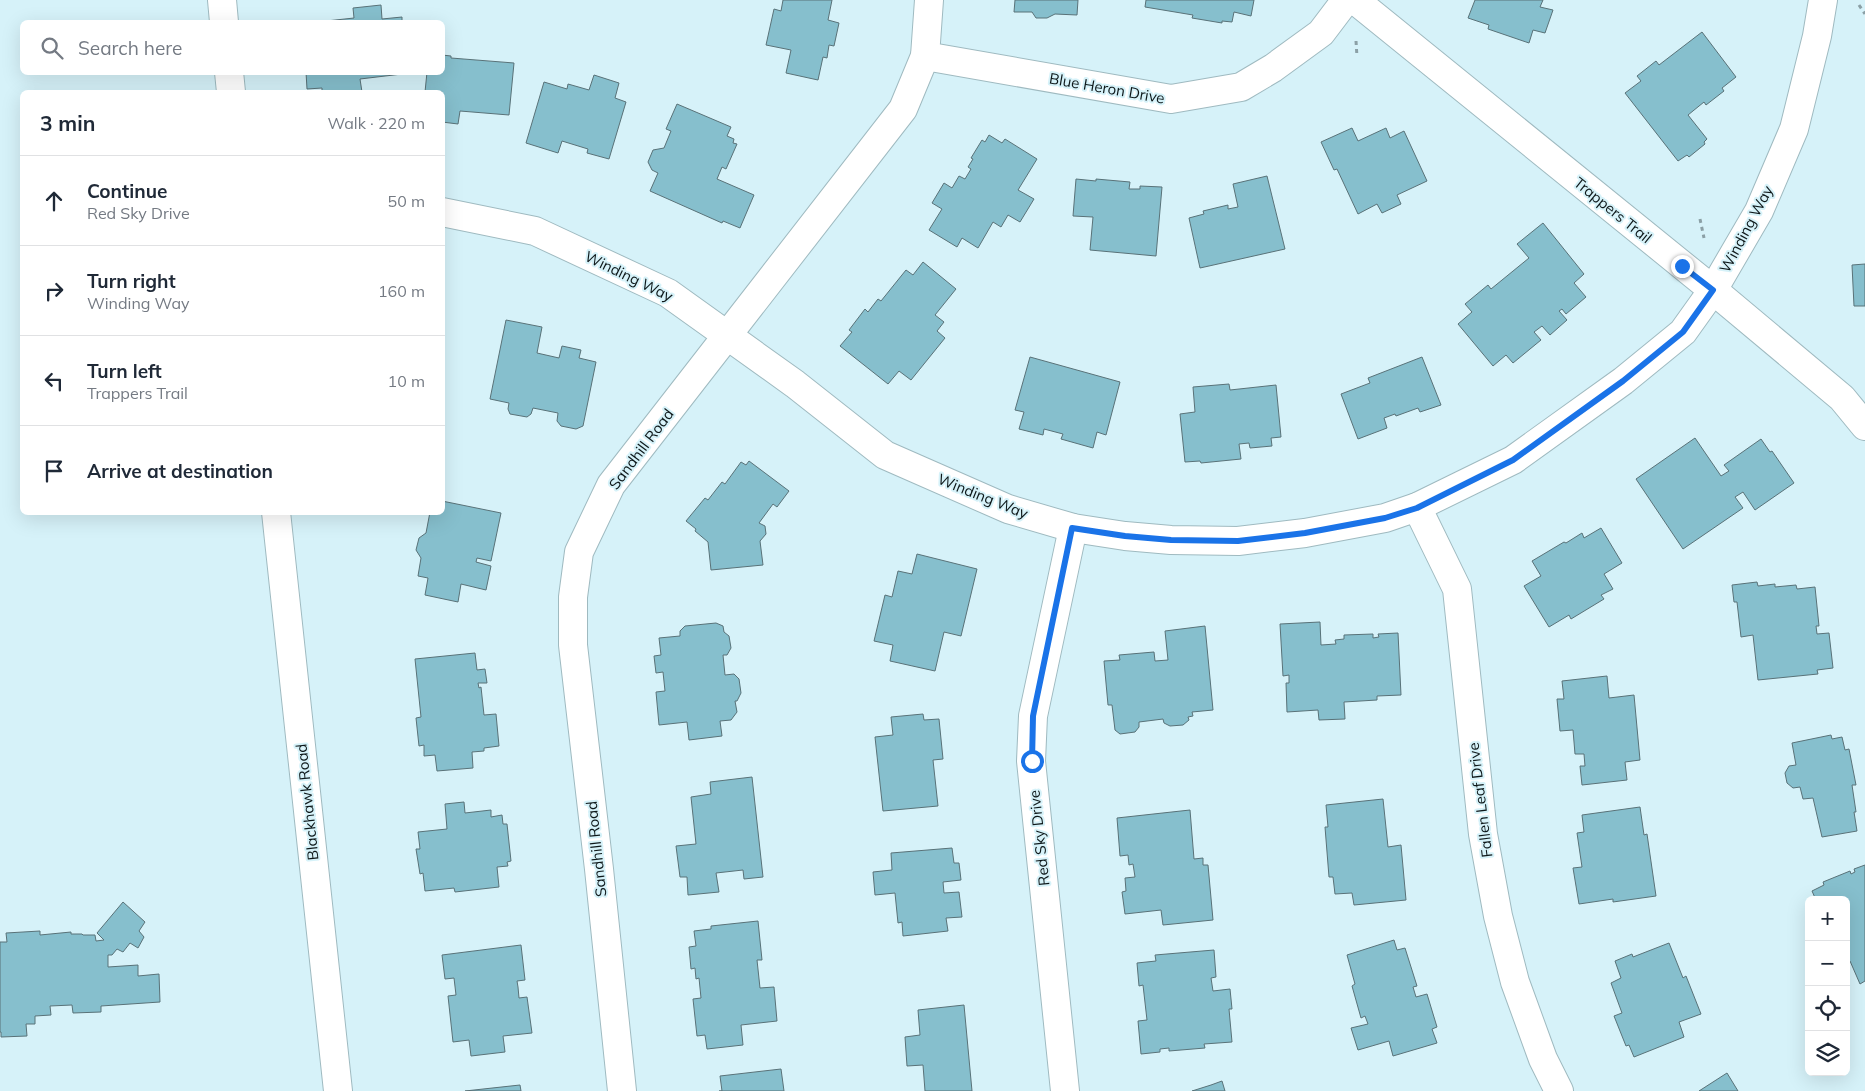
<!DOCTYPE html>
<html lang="en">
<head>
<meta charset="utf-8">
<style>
	body { margin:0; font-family:Mulish,sans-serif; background:#f6f6f7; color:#1f2937 }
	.controls { position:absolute; right:15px; bottom:15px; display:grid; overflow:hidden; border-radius:8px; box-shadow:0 5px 20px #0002 }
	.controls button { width:45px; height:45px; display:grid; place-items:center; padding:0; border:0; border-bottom:1px solid #e0e1e3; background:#fff; color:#1f2937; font:25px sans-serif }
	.stop { position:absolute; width:15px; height:15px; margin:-11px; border:4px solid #1a73e8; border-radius:50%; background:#fff }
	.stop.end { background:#1a73e8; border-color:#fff; box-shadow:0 1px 5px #0008 }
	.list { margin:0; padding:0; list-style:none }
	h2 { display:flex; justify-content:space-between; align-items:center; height:65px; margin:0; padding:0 20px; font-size:21px }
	h2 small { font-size:16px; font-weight:400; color:#747a83 }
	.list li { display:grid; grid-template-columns:32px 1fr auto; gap:15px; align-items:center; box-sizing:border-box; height:90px; padding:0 20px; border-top:1px solid #e0e1e3 }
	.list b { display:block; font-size:19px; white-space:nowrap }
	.list p { margin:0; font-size:16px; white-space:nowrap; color:#747a83 }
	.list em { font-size:16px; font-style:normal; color:#747a83 }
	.icon { flex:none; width:28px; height:28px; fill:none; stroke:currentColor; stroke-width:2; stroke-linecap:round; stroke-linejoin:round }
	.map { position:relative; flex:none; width:1865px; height:1091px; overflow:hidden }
	.search { position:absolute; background:#fff; box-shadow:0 5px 20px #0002; left:20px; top:20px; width:425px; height:55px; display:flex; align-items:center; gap:12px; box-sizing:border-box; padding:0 18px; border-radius:8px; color:#747a83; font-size:19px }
	.panel { position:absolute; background:#fff; box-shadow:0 5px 20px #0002; left:20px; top:90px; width:425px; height:425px; border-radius:8px }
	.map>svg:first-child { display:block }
	.building { fill:#86bfcd; stroke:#597278 }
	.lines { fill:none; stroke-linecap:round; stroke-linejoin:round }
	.minor-casing { stroke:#9fbac0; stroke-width:30 }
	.path { stroke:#8ba0a6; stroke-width:3; stroke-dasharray:4 4; stroke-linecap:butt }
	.minor { stroke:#fff; stroke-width:28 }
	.route { stroke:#1a73e8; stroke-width:6 }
	.labels { text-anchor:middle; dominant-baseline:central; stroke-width:4; stroke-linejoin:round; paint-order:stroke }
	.street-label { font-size:15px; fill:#0d1719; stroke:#d6f2f9 }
</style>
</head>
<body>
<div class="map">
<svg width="1865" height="1091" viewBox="0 0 1865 1091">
	<rect width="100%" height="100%" fill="#d6f2f9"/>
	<g class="building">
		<path d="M783 0H832L828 20 839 23 834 46 829 45 827 58 823 57 818 80 786 73 791 50 766 45 774 9 781 11Z"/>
		<path d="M1015 0H1078L1077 15 1055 14 1047 18H1036L1032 12H1014Z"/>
		<path d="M1146 0H1254L1251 16 1234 12 1232 22 1222 21V23L1192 18 1193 15 1145 7Z"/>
		<path d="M1475 0H1543L1540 7 1553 10 1545 33 1533 30 1529 43 1488 29 1489 25 1468 18Z"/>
		<path d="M381 5 382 19 402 17V22H317L354 18 353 8Z"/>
		<path d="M1702 32 1736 77 1722 88 1724 91 1706 105 1704 102 1688 115 1707 139 1704 142 1705 144 1689 157 1687 155 1678 161 1625 93 1641 81 1637 76 1656 61 1659 65Z"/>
		<path d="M442 55 451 56V58L514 63 509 115 460 111 458 124 442 122V92H425L427 72H442Z"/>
		<path d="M306 72H402V74L360 79 362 92H322V88L307 89Z"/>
		<path d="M594 75 619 83 615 98 626 102 609 159 587 153 588 149 562 141 558 153 526 143 544 82 567 89 568 84 589 90Z"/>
		<path d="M677 104 731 127 727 136 734 139 733 143 737 144 726 169 722 167 717 179 754 195 740 228 723 221 722 223 650 191 658 173 652 170 648 162 653 150 664 148 671 131 666 129Z"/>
		<path d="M1352 128 1358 141 1386 128 1390 138 1404 131 1427 181 1397 195 1401 204 1382 213 1377 204 1358 214 1337 169 1334 170 1321 142Z"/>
		<path d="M989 135 1002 143 1005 139 1037 159 1018 190 1034 199 1020 222 1008 215 1001 227 993 222 978 248 962 238 957 247 929 230 942 209 932 203 944 183 952 188 959 176 965 179 971 169 968 167 973 159 971 158 982 140 985 142Z"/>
		<path d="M1267 176 1285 249 1200 268 1189 218 1204 214 1203 211 1228 205V209L1238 207 1233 184Z"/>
		<path d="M1076 179 1096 181V179L1130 182 1129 189H1140V186L1162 187 1156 256 1090 250 1093 217 1073 216Z"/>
		<path d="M1543 223 1584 274 1574 283 1586 297 1566 314 1562 309 1559 311 1567 320 1550 335 1542 326 1534 332 1541 340 1513 363 1506 355 1493 366 1458 324 1472 312 1465 304 1488 285 1491 289 1529 258 1517 244Z"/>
		<path d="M923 262 956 289 935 315 944 322 937 331 945 338 911 380 899 371 888 384 840 346 852 332 849 330 865 309 868 312 878 299 881 301 906 270 913 275Z"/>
		<path d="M1865 264V306H1854L1852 265Z"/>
		<path d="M506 320 542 327 537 353 559 358 562 346 581 350 579 358 596 362 583 426 576 429 561 426 557 421 558 413 533 408 531 414 527 417 510 414 508 409 509 403 490 399Z"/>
		<path d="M1030 357 1120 382 1106 435 1097 432 1093 448 1061 439 1063 434 1044 429 1043 435 1019 429 1024 412 1015 410Z"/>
		<path d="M1422 357 1441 405 1420 412 1418 408 1396 416 1395 414 1384 418 1387 428 1358 439 1341 394 1370 383 1368 378Z"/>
		<path d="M1229 384 1230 390 1276 385 1281 437 1271 438 1272 446 1250 448 1249 443 1239 444 1241 459 1201 463 1200 461 1185 462 1180 414 1195 412 1193 387Z"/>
		<path d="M1695 438 1721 476 1729 471 1724 465 1761 439 1770 452 1772 451 1794 483 1755 510 1743 492 1735 497 1743 508 1683 549 1636 479Z"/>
		<path d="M749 461 789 491 777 507 773 504 759 523 765 526 766 534 760 541 763 565 711 570 708 542 695 531 696 529 686 521 705 498 708 500 722 482 725 484 741 462 746 465Z"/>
		<path d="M442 501 501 513 491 561 477 558 476 562 491 566 486 590 461 584 458 602 425 595 428 578 418 576 421 558 416 550 419 538 426 533 430 512H442Z"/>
		<path d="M1601 528 1622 563 1604 574 1613 589 1601 595 1604 599 1571 619 1569 615 1549 627 1524 586 1541 576 1532 561 1564 542 1566 543 1582 533 1584 538Z"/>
		<path d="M917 554 977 569 961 636 944 632 935 671 890 661 893 645 874 641 885 595 892 597 898 571 912 574Z"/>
		<path d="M1757 582 1758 586 1775 584V587L1796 585 1797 589 1815 587 1819 626H1816L1817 634 1829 633 1833 668 1817 670 1818 674 1758 680 1753 635 1741 637 1737 602H1734L1732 585Z"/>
		<path d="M1320 622 1321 645 1336 644 1335 640 1344 639V635L1373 634V638L1379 637 1378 634 1398 633 1401 695 1377 696V700L1344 702 1345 719 1319 720 1318 710 1287 712 1286 683H1289V675L1283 676 1280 624Z"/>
		<path d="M716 623 723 626 724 632 729 636 731 648 727 655H723L725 675 734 674 739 679 741 693 737 701H735L737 712 731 720 720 721 722 736 689 740 687 722 659 725 656 692 665 691 663 672 656 673 654 656 661 655 659 638 680 636V631L685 626Z"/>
		<path d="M1205 626 1213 710 1192 712 1193 716 1188 717 1189 720 1183 725 1170 726 1164 723 1163 719 1139 722V727L1135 732 1120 734 1115 730 1112 705H1108L1104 661 1120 660 1119 655 1154 652 1155 661 1168 660 1165 631Z"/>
		<path d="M475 653 477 670 485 669 487 683H478L479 688 481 687 484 715 496 714 499 746 484 748V751L472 752 473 768 437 771 435 755 424 756V745L419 746 416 718 421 717 415 659Z"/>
		<path d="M1607 676 1609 698 1634 695 1640 760 1625 762 1627 780 1582 785 1580 766H1585L1584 754H1575L1573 730 1560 731 1557 699H1564L1562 681Z"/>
		<path d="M923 714 924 720 939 719 943 759 933 760 938 806 883 811 875 737 893 735 891 717Z"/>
		<path d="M1831 735 1832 739 1842 737 1845 750 1849 749 1856 785H1852L1856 812H1854L1857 831 1822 837 1813 798 1803 799 1800 787 1793 788 1787 783 1785 773 1789 766 1796 765 1792 743Z"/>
		<path d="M752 777 763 877 744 879 743 870 716 873 719 892 688 895 687 877H680L676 846 696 844 691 797 711 794 710 782Z"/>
		<path d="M1383 799 1388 847 1401 845 1406 900 1354 905 1352 893 1335 894 1333 877H1329L1325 827H1328L1326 805Z"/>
		<path d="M464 802 465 813 491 810V817L502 815 503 824H507L511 861 507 862 508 866 497 867 499 887 455 892 454 888 425 891 423 873 420 874 416 849H420L418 832 447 829 445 804Z"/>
		<path d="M1640 807 1644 835 1647 834 1656 896 1613 902V899L1579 904 1573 868 1582 867 1577 833 1584 832 1582 815Z"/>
		<path d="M1190 810 1194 859 1203 858V865H1208L1213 920 1163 925 1161 910 1125 914 1122 892 1126 891 1125 878 1135 877 1133 864 1129 865 1128 855 1120 856 1117 818Z"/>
		<path d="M952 848 954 863H959L961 880 943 882 944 893 959 892 962 917 946 918 948 931 903 936 902 922 898 923 895 893 875 895 873 872 892 870 891 853Z"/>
		<path d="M1865 865V981L1860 984 1850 961 1847 962 1846 959V900H1816L1812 891 1824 885 1823 882 1850 871 1851 874 1855 872 1854 869Z"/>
		<path d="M123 902 145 922 139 931 144 937 138 948 130 943 123 952 117 949 112 955H108V967L138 965V976L159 974 160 1002 101 1006V1012L73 1013 72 1005 50 1006 51 1015 35 1016V1024H26L27 1036 1 1037V1032H0V942H7L6 933 40 931V935L71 932V934H82L83 935H95L96 941 104 940 97 933Z"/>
		<path d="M758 921 762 960H757L760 988 774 987 777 1021 741 1025 743 1045 707 1049 705 1035 697 1036 693 999 701 998 699 978 696 979 695 968 691 969 689 947 696 946 694 931 711 929V926Z"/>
		<path d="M1394 940 1397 950 1405 948 1417 986 1413 987 1416 997 1427 994 1437 1027 1432 1029 1437 1043 1393 1056 1389 1041 1358 1050 1351 1028 1368 1024 1365 1016 1361 1018 1352 986 1355 984 1347 955Z"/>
		<path d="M1669 943 1683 978 1686 976 1701 1014 1679 1022 1684 1037 1634 1057 1629 1045 1626 1046 1614 1016 1622 1013 1611 983 1621 978 1615 961 1632 954 1633 957Z"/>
		<path d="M521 945 525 980 517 981 518 987 519 998 527 997 532 1033 503 1036 505 1052 471 1056 469 1040 453 1042 448 996 456 995 454 978 445 979 442 955Z"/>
		<path d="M1214 950 1216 977 1211 978 1213 991 1230 989 1232 1009H1229L1232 1042 1204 1044 1205 1048 1169 1051V1048L1160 1049V1052L1141 1054 1138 1021 1147 1020 1143 985 1139 986 1137 963 1156 961 1155 955Z"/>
		<path d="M964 1005 972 1091H925L923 1065 907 1066 905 1037 920 1035 918 1010Z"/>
		<path d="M781 1069 784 1091H719H722L720 1076Z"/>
		<path d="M1727 1073 1738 1091H1699Z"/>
		<path d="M1222 1081 1225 1091H1192L1211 1085Z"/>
		<path d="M520 1085 521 1091H465Z"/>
	</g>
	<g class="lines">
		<g class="minor-casing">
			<g id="minor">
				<path d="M222 0 224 22"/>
				<path d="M1355 0 1713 290 1842 398 1865 426"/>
				<path d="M925 56 1171 99 1241 87 1273 68 1321 33 1346 0"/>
				<path d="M229 72 231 92"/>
				<path d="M442 212 535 231 668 293 795 384 885 455 1008 509 1073 528 1125 536 1171 540 1238 541 1305 533 1385 518 1417 507 1513 460 1623 381 1683 332 1713 290 1759 211 1794 129 1817 36 1823 0"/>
				<path d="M1417 507 1457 589 1483 834 1498 916 1515 982 1543 1059 1559 1091"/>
				<path d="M276 512 338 1091"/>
				<path d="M622 1091 599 869 573 645V597L579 552 611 485 903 109 925 56 929 0"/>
				<path d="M1065 1091 1031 761 1033 716 1073 528"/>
			</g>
		</g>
		<g class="path">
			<path d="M1859 5 1865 14"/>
			<path d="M1356 41 1357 57"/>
			<path d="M1700 219 1704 238"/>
		</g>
		<use href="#minor" class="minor"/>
	</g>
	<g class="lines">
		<path class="route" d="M1032 761 1033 716 1072 528 1125 536 1171 540 1238 541 1305 533 1385 518 1417 508 1513 460 1623 381 1683 332 1713 290 1682 266"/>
	</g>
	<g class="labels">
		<g class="street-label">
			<text transform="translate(1107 88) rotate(10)">Blue Heron Drive</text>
			<text transform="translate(1613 210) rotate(39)">Trappers Trail</text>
			<text transform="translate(1746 229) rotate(-62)">Winding Way</text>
			<text transform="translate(629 276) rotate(26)">Winding Way</text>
			<text transform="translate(641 449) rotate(-53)">Sandhill Road</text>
			<text transform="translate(983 496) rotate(22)">Winding Way</text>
			<text transform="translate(1480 800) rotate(-97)">Fallen Leaf Drive</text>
			<text transform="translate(307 802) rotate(-96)">Blackhawk Road</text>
			<text transform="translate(1039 838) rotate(-96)">Red Sky Drive</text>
			<text transform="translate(596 849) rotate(-96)">Sandhill Road</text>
		</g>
	</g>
</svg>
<div class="controls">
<button>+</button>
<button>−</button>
<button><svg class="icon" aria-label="locate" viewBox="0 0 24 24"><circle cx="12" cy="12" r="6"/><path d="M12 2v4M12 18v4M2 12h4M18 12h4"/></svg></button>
<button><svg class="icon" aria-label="layers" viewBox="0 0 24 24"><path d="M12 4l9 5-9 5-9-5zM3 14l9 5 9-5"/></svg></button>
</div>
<div class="stop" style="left:1032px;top:761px"></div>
<div class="stop end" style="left:1682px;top:266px"></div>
<div class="search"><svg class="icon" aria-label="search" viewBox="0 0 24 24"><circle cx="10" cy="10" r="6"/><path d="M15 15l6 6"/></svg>Search here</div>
<section class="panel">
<h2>3 min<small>Walk · 220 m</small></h2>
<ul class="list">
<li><svg class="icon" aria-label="ahead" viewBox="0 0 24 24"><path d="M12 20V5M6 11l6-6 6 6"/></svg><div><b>Continue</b><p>Red Sky Drive</p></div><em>50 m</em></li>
<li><svg class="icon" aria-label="right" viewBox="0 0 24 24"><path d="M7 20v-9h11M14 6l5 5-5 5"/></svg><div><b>Turn right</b><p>Winding Way</p></div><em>160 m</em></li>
<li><svg class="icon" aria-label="left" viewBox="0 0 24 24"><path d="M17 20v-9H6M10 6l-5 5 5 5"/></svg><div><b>Turn left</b><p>Trappers Trail</p></div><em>10 m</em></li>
<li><svg class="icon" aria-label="arrive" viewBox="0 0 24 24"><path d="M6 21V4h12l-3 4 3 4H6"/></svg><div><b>Arrive at destination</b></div></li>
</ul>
</section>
</div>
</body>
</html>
